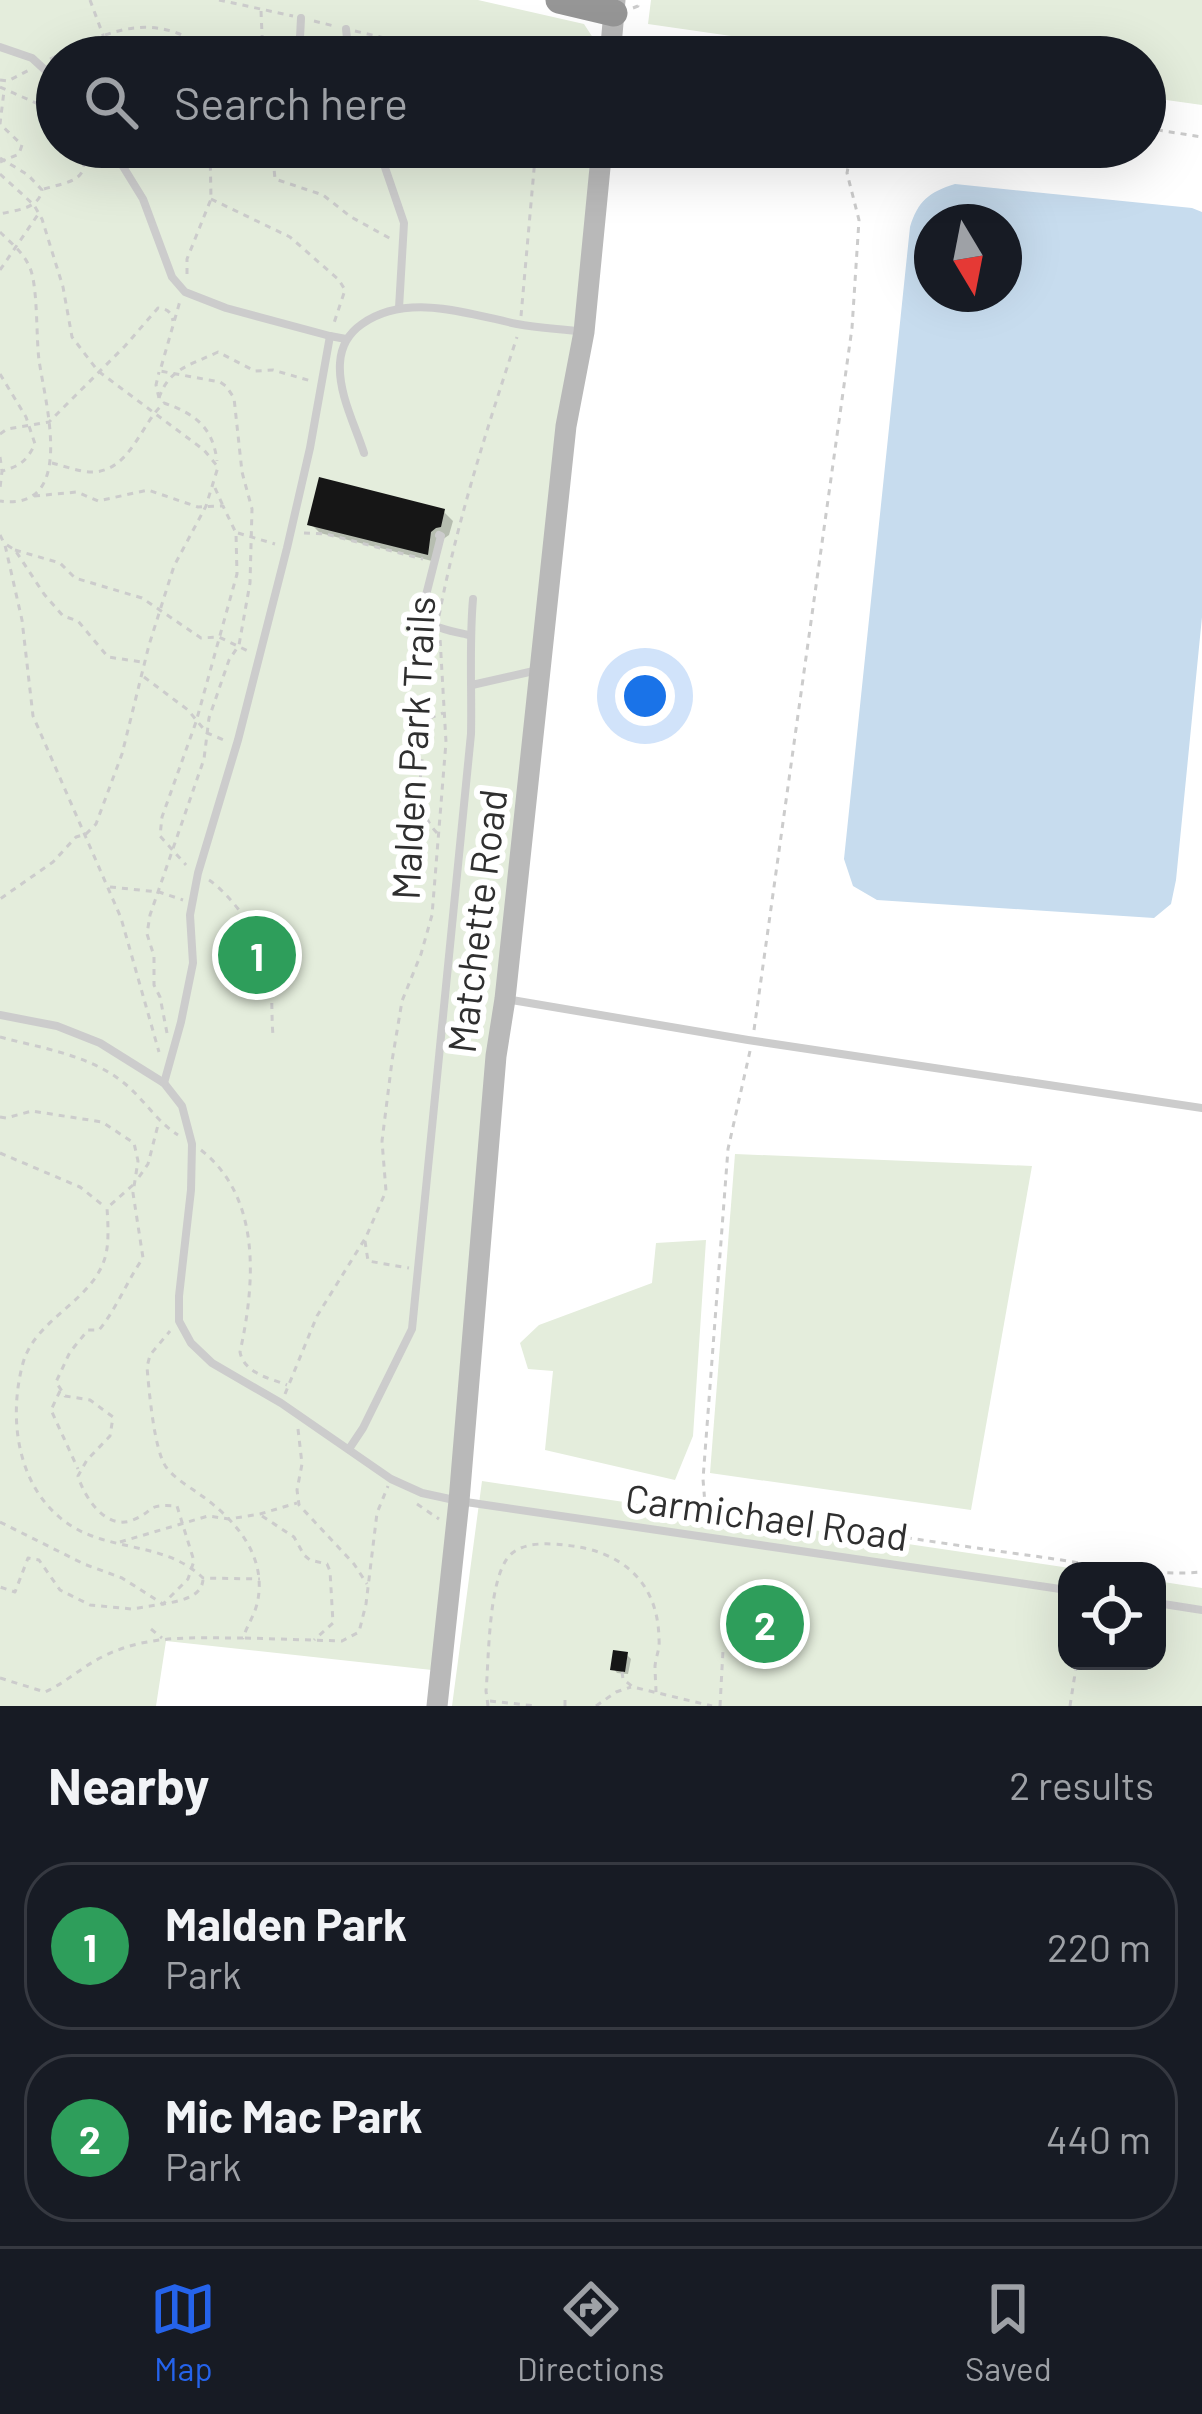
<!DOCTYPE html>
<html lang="en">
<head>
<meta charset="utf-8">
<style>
	body { margin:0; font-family:Barlow,sans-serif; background:#242831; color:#f1f3f6 }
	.controls { position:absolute; right:36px; bottom:36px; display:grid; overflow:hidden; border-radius:24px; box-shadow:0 12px 48px #0002 }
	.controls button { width:108px; height:108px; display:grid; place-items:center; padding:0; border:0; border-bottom:3px solid #363941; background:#171b24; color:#f1f3f6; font:60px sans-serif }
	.compass { position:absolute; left:914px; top:204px; width:108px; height:108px; border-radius:50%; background:#171b24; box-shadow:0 12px 48px #0002; rotate:170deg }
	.you { position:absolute; left:645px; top:696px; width:42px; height:42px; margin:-30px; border:9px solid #fff; border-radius:50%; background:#1a73e8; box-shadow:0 0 0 18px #1a73e833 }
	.badge { display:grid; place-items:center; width:78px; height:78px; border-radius:50%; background:#2563eb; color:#fff; font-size:39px; font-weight:700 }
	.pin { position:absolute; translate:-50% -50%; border:6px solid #fff; box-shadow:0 3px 12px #0006 }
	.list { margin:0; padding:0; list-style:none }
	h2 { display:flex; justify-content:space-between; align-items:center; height:156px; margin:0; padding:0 48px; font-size:51px }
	h2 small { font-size:39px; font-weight:400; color:#9ea1a6 }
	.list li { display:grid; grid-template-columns:78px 1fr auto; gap:36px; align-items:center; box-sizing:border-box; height:168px; margin:0 24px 24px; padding:0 24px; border:3px solid #363941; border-radius:48px }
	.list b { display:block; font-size:45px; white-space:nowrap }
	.list p { margin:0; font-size:39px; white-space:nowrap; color:#9ea1a6 }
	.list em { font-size:39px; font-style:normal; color:#9ea1a6 }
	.icon { flex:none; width:66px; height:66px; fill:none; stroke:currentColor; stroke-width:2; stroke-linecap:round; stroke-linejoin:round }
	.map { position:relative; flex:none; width:1202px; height:1706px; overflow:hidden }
	.search { position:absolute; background:#171b24; box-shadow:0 12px 48px #0002; left:36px; right:36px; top:36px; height:132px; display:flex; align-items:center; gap:30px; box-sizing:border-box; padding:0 42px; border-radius:66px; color:#9ea1a6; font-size:45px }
	.sheet { height:540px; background:#171b24 }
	nav { display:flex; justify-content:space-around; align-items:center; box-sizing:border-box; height:168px; border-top:3px solid #363941; background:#171b24; font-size:33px; color:#9ea1a6 }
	nav a { display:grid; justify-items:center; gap:6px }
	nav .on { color:#2563eb }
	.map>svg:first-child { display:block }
	.green { fill:#e4eddc }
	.water { fill:#c7dcee; fill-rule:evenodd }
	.shadow { fill:#0003 }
	.building { fill:#161616 }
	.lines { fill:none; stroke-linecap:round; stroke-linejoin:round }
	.path { stroke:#ccc; stroke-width:3; stroke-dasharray:6 6; stroke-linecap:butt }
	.service { stroke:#ccc; stroke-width:8 }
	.secondary { stroke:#b9b9b9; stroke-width:21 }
	.motorway { stroke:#969696; stroke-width:27 }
	.labels { text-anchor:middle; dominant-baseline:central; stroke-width:12; stroke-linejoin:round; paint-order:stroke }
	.street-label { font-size:39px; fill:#2f2f2f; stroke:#fff }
</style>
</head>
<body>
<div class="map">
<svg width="1202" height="1706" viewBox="0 0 1202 1706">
	<rect width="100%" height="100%" fill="#fff"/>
	<g class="green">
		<path d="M0 0H478L584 24 597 44V57H57V147H591L583 270 441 1671 166 1641 156 1706H0Z"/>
		<path d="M651 0H1202V105L1145 97V57H875L648 24Z"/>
		<path d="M735 1154 1032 1166 971 1510 710 1473Z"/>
		<path d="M706 1240 693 1436 675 1480 545 1450 553 1371 528 1369 520 1343 539 1325 652 1283 656 1243Z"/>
		<path d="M482 1481 1090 1571H1067V1661H1157V1581L1202 1588V1706H452Z"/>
	</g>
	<path class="water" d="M955 184 1192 208 1202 212V617L1176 880 1171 904 1154 918 877 900 853 886 844 859 910 227C918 201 929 192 955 184ZM932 222H1004V294H932Z"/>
	<g class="shadow">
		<path d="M444 512 453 521 449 535 439 542 436 562 320 533 311 524Z"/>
		<path d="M627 1655 631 1659 628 1674 617 1673 614 1669Z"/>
	</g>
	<g class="building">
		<path d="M319 477 445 509 441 527 436 528 431 532 428 555 307 525Z"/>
		<path d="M613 1650 628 1652 625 1672 610 1670Z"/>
	</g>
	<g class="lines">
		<g class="path">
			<path d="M90 0 103 35 106 57"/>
			<path d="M219 0 293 16"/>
			<path d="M633 8 638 6V0"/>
			<path d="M261 11 263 57"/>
			<path d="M314 21 334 26"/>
			<path d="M355 31 465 57"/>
			<path d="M50 59C91 41 131 16 177 33 189 37 198 47 210 51 227 57 240 44 254 57"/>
			<path d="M0 80 8 81 31 69"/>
			<path d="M0 87 36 103 57 122"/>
			<path d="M1145 128 1202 137"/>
			<path d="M272 147 275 179 323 195 351 217 393 240"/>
			<path d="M0 158 28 175 42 190C39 209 16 210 0 214"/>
			<path d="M0 162 19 154 22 145 0 124 4 91"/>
			<path d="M0 174 34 205 42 219 63 287 72 337 98 371 204 450 218 467 206 506 174 566 149 645 122 754 96 824 86 834 76 837 53 862 0 899"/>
			<path d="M44 189C71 181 92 181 81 147"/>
			<path d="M211 199 290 237 339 280 345 290 334 323"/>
			<path d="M0 232C11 243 24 253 30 268 38 287 36 337 39 360 45 403 77 512 0 501"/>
			<path d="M0 270 39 213"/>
			<path d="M187 274V259L211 199 210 147"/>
			<path d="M521 316 536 147"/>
			<path d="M0 374 26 417 35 444C27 460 21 466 2 471"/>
			<path d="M159 398C169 368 191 365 218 352L255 371 273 370 311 381"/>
			<path d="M159 398 156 385 159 372"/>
			<path d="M0 434 7 429 49 422 125 346 158 308C168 309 171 312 173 321"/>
			<path d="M0 457 2 471 0 488"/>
			<path d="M52 463C64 466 77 471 89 472 130 474 140 424 164 403 196 414 213 428 217 461"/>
			<path d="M215 488 223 506"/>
			<path d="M34 496 77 492 98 501 148 490 198 507 223 506 236 533 237 574 196 722 162 817 160 836 186 865"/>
			<path d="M238 533 275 544"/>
			<path d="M304 533 326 534 423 559"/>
			<path d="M0 535 5 545 22 620 33 716 121 918 159 1052"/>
			<path d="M7 545 15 550 44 594 63 616 78 621 108 657 142 662"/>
			<path d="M15 550 60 563 75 578 142 598 201 638 219 637 250 652"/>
			<path d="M439 616C457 521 487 429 517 337"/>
			<path d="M144 677 188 710 207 733 224 740"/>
			<path d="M437 833C410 805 423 763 426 728L430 718 443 713"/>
			<path d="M209 880C228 892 261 936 268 957 273 975 271 1015 273 1035"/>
			<path d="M110 887 159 892 183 900"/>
			<path d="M754 1030 852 328 859 220 847 173 852 147"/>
			<path d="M167 1033 160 997 154 985V956L147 934 150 915 204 759 209 718 229 660 239 645 250 583 252 509 242 472 234 398 226 386 220 382 160 371 180 301"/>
			<path d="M0 1037C41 1048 90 1055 124 1083 144 1099 156 1121 178 1135"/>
			<path d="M750 1051 728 1149 703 1479 705 1504C812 1524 919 1540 1026 1555 1083 1562 1145 1577 1202 1572"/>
			<path d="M0 1117 6 1118 32 1111 102 1122 134 1143 138 1161 133 1193 143 1258C127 1281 117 1308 99 1330H88L70 1352 56 1382 65 1396 90 1400 113 1417 110 1436 87 1460 78 1476C84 1497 106 1531 133 1520 157 1510 144 1504 177 1506L194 1561 188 1579 163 1604 132 1609 90 1605 60 1590 39 1560 28 1558 15 1592 0 1587"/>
			<path d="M201 1150C262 1198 255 1284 240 1352 244 1373 269 1378 287 1385"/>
			<path d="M0 1153 80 1187 105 1207"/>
			<path d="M139 1177 148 1164 159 1121"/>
			<path d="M133 1185 107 1208C108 1223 109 1240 106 1254 95 1301 36 1317 23 1363 5 1429 22 1510 92 1536 130 1550 172 1548 203 1578L260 1579"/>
			<path d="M365 1241 368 1261 409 1268"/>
			<path d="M60 1391 51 1410 78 1469"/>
			<path d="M285 1394 317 1316 366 1237 386 1191 382 1141 392 1061 402 1001 421 954 432 915 446 742 440 638"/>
			<path d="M298 1429 302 1464 297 1490 299 1505 354 1564 367 1584"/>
			<path d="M417 1504 439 1519"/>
			<path d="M262 1516 294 1537 304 1555 310 1560 327 1564 330 1571 333 1623 314 1640"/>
			<path d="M0 1522 84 1564 122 1578 163 1604C179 1601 201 1598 203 1580"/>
			<path d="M120 1542 208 1516 229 1519 260 1514 297 1503"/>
			<path d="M151 1629 162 1638"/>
			<path d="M245 1638 342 1641 359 1632 366 1604 377 1513 388 1486"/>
			<path d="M622 1672 623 1679 633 1687 712 1706"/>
			<path d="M0 1678 45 1692C65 1683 82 1667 102 1657 147 1634 194 1638 243 1638 247 1626 254 1616 257 1604 268 1558 237 1521 202 1496 190 1487 175 1479 166 1467 154 1450 149 1390 147 1367L150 1355 170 1331"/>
			<path d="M490 1701 536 1706"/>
			<path d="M488 1706 486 1691C489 1659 488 1578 510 1555 523 1542 548 1543 564 1545 620 1550 658 1580 659 1639 660 1649 656 1656 655 1666 655 1675 656 1685 656 1694"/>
			<path d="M565 1706V1698"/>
			<path d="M596 1706 616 1692 631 1687"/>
			<path d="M720 1706 723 1650"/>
			<path d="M1070 1706 1077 1661"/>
		</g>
		<g class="service">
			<path d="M346 29 349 57"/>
			<path d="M0 47 32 58 57 81"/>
			<path d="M299 57 301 18"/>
			<path d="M111 147 143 199 172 277 185 292 226 308 330 336"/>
			<path d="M378 147 404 223 399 308"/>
			<path d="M364 453C355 425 338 393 340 363 341 346 349 333 362 324 407 292 469 314 517 324 538 328 561 329 583 332"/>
			<path d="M439 535 441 536 423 607C425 630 450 630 469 635"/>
			<path d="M472 685 538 670"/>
			<path d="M506 999 748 1040 1202 1108"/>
			<path d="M0 1015 57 1026 100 1043 164 1083 182 1106 192 1144 191 1190 179 1296V1321L191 1343 212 1363 281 1403 391 1479 422 1493 459 1501 1067 1590"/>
			<path d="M164 1083 181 1022 193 963 190 915 198 873 238 740 287 548 310 448 330 336 346 339"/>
			<path d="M349 1449 363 1428 412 1329 471 734C472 689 469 644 473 599"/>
			<path d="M1157 1603 1202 1610"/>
		</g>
		<g class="secondary">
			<path d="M610 57 615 0"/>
			<path d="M437 1706 459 1501 496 1056 505 999 566 426 584 332 602 147"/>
		</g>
		<path class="motorway" d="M559 0 614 13"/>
	</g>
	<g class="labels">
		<g class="street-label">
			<text transform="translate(412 748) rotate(-87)">Malden Park Trails</text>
			<text transform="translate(476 921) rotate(-83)">Matchette Road</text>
			<text transform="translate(767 1516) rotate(8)">Carmichael Road</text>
		</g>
	</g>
</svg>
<div class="controls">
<button><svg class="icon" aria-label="locate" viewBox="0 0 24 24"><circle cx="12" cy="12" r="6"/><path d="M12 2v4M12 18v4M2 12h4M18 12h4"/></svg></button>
</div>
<svg class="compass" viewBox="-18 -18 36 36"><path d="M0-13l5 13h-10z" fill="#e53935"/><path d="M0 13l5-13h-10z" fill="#9ea1a6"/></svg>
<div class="you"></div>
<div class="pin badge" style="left:257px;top:955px;background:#2e9e5b">1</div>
<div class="pin badge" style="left:765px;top:1624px;background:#2e9e5b">2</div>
<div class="search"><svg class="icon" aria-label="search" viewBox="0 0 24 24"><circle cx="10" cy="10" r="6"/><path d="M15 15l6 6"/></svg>Search here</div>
</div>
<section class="sheet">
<h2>Nearby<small>2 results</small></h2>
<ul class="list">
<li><span class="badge" style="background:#2e9e5b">1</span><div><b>Malden Park</b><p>Park</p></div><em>220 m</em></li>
<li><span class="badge" style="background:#2e9e5b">2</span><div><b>Mic Mac Park</b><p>Park</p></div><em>440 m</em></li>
</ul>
</section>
<nav>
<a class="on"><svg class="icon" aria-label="map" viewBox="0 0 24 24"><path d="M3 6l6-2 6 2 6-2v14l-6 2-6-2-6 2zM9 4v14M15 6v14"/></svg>Map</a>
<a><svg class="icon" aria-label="directions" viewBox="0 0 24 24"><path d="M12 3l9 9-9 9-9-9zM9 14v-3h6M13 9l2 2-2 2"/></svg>Directions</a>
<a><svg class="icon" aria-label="saved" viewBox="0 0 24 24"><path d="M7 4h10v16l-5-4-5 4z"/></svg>Saved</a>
</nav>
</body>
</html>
